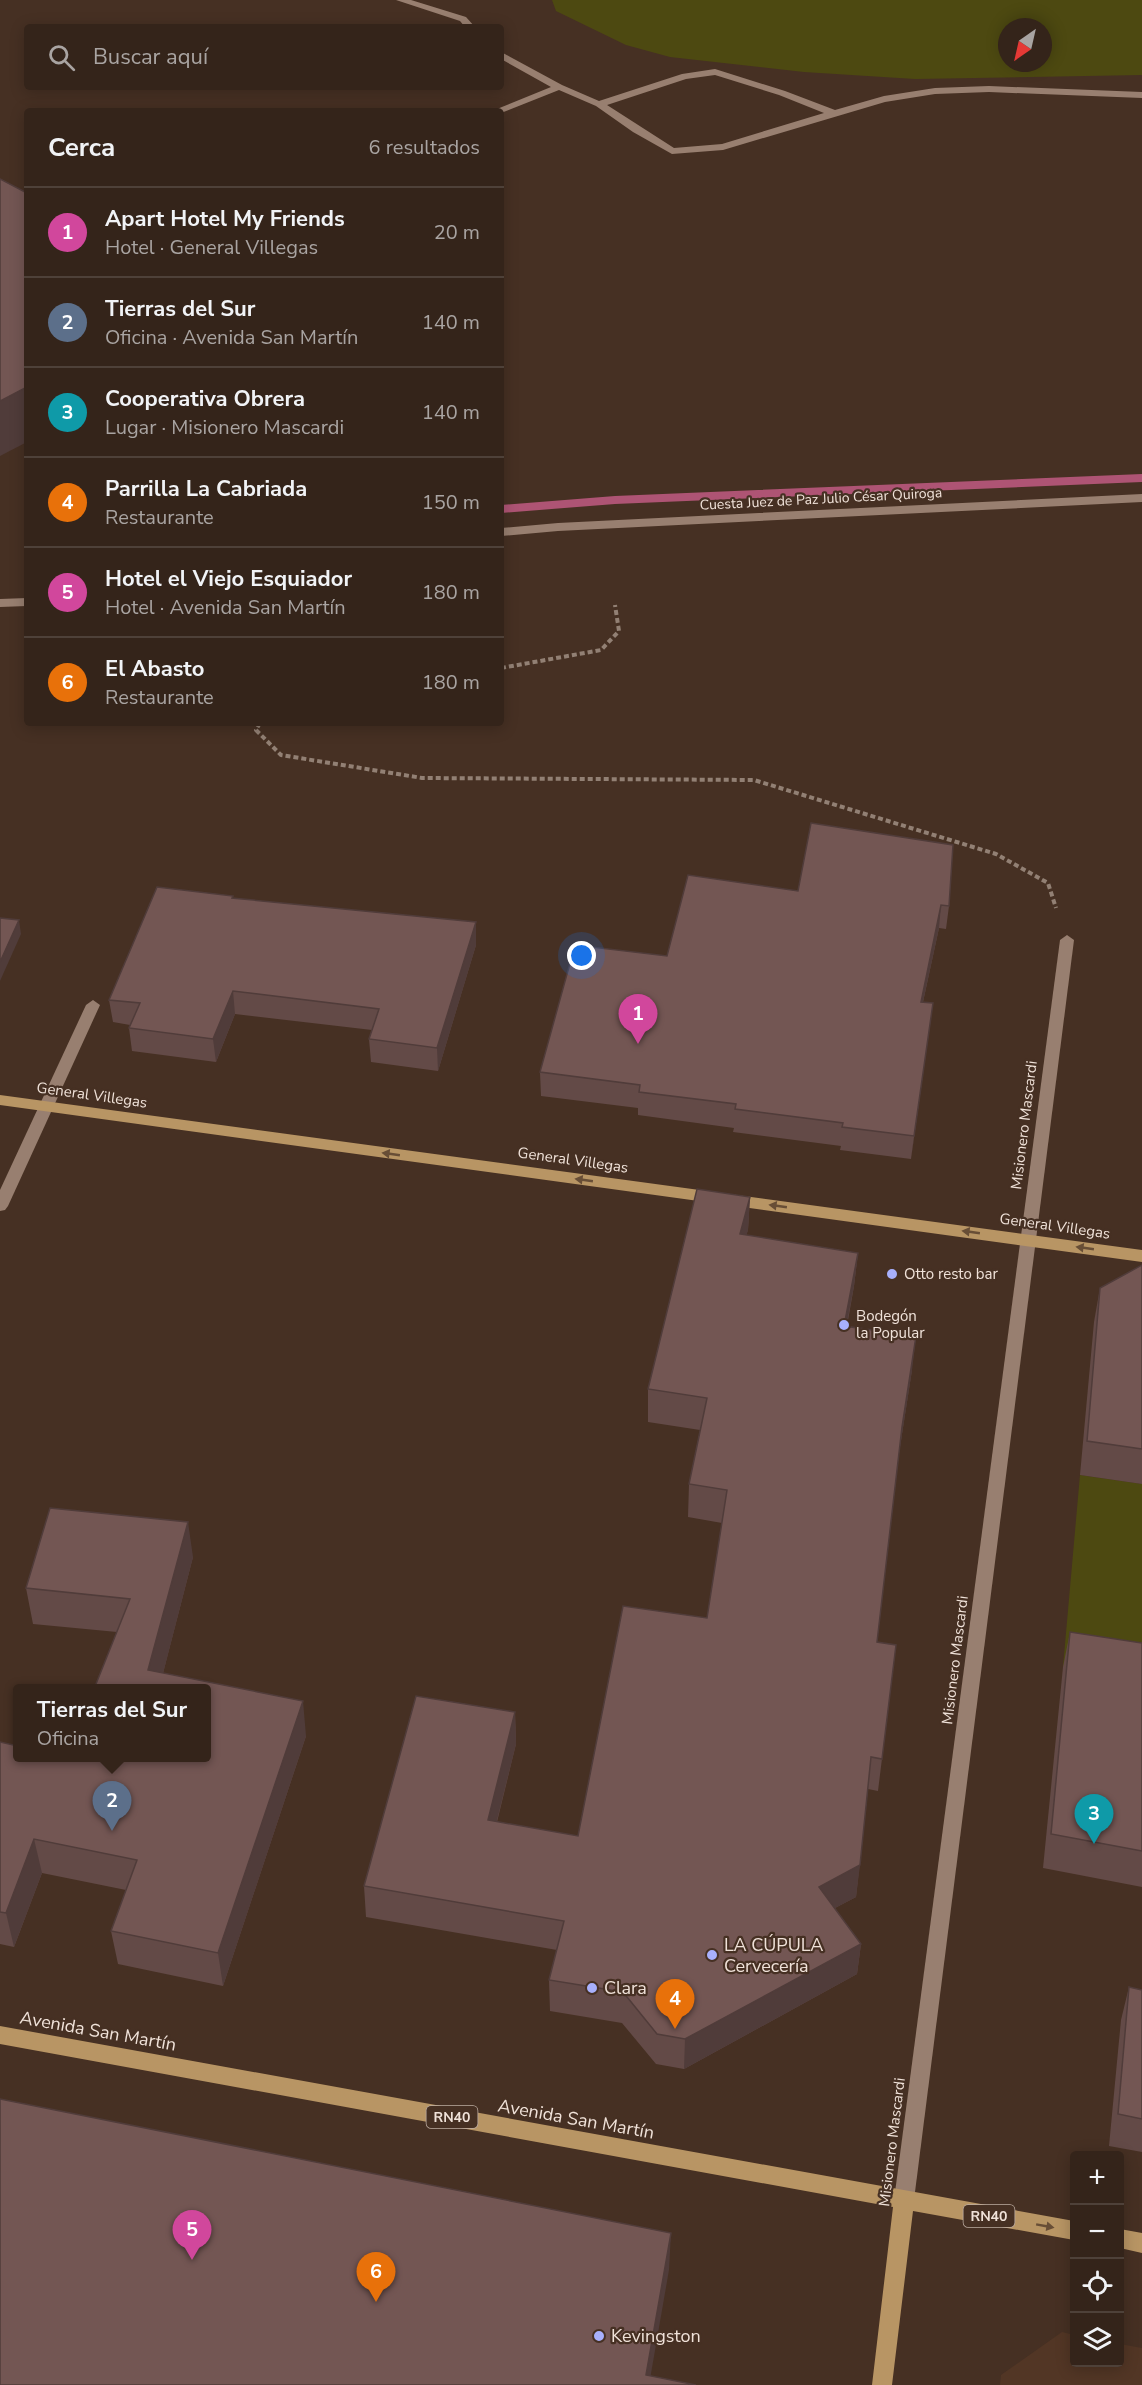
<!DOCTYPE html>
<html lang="es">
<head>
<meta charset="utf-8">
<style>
	body { margin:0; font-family:"Nunito Sans",sans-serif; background:#3f3027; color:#f1f3f6 }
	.controls { position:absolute; right:18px; bottom:18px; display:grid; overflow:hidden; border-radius:6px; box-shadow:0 3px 15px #0003 }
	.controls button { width:54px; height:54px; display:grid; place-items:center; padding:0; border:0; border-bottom:2px solid #4e4139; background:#34241a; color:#f1f3f6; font:30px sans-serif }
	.compass { position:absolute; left:998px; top:18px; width:54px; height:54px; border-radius:50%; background:#34241a; box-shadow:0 3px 15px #0003; rotate:214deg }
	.you { position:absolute; left:582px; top:956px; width:21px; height:21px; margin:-15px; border:4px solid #fff; border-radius:50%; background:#1a73e8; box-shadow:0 0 0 9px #1a73e833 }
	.badge { display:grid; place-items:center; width:39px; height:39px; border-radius:50%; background:#a8b0fc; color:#fff; font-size:20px; font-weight:700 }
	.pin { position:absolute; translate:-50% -50px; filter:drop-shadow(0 2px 3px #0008) }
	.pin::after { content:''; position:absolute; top:32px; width:21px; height:18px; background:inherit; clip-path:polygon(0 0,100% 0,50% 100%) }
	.popup { position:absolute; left:13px; top:1684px; width:198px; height:78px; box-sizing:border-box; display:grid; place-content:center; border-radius:6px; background:#34241a; filter:drop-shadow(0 2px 4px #0005); font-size:20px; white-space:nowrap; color:#a9a4a2 }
	.popup b { font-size:22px; color:#f1f3f6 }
	.popup::after { content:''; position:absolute; left:50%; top:100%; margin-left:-12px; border:12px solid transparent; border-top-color:#34241a }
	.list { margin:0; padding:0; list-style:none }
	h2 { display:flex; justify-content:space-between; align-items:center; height:78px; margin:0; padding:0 24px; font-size:26px }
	h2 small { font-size:20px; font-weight:400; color:#a9a4a2 }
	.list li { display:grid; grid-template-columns:39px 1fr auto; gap:18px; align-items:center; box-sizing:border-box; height:90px; padding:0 24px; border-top:2px solid #4e4139 }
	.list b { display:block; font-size:22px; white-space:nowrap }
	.list p { margin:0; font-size:20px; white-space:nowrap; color:#a9a4a2 }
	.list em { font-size:20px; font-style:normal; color:#a9a4a2 }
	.icon { flex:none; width:33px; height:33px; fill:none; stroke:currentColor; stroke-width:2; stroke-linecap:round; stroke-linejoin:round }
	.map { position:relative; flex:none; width:1142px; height:2385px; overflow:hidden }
	.search { position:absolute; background:#34241a; box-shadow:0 3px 15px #0003; left:24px; top:24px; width:480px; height:66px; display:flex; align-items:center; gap:15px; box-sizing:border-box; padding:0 21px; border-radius:6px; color:#a9a4a2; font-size:22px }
	.panel { position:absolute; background:#34241a; box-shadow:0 3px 15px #0003; left:24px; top:108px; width:480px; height:618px; border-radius:6px }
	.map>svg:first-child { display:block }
	.built { fill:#523625 }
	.green { fill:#4d4911; fill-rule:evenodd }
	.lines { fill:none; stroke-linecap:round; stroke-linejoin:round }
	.stream { fill:#ae5474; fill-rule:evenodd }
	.path { stroke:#928074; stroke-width:4; stroke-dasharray:5 3; stroke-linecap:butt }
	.minor { fill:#987f70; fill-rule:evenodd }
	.major { fill:#b89564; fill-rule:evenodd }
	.wall { fill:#634a47 }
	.shaded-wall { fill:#503c3a }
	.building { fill:#735653; stroke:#503c3a; stroke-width:1.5 }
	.oneway { fill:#684e36 }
	.poi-dot { fill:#a8b0fc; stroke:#463023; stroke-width:2 }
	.labels { text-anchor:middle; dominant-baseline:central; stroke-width:4.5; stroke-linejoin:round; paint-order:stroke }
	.far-street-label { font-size:14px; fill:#f0e2d9; stroke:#463023 }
	.shield { fill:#463023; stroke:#bdada2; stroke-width:1.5 }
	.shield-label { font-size:14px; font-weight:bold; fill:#f0e2d9 }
	.street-label { font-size:15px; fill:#f0e2d9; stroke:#463023 }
	.poi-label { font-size:15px; fill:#f0e2d9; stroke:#463023; text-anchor:start }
	.near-poi-label { font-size:18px; fill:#f0e2d9; stroke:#463023; text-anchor:start }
	.near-street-label { font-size:18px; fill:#f0e2d9; stroke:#463023 }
</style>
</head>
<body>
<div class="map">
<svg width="1142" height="2385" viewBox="0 0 1142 2385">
	<rect width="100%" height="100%" fill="#463023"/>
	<path class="built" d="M1062 2332 1074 2335V2362H1120V2344L1142 2348V2385H1000L1001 2375Z"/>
	<g class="green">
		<path d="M552 0H1142V75L915 79 804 72 670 57 626 45 556 11ZM1007 27H1043V63H1007Z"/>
		<path d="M1080 1475 1142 1484V1680L1063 1667Z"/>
	</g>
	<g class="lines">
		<path class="stream" d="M1142 474V482L615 504 501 513V505L615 496Z"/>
		<g class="path">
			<path d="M501 668 601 650 619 631 615 605"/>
			<path d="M260 723 256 730 281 755 422 778 754 780 996 854 1048 883 1056 908"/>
		</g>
		<g class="minor">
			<path d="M396 0H411L466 17 475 27H465L460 21Z"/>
			<path d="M501 52 562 85 599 101 682 74 715 69 785 91 835 110 884 96 935 88 989 86 1142 92V98L989 92 935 94 885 102 723 150 672 154 633 132 596 106 559 90 501 113V111H492L551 87 501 59ZM715 75 779 95 824 113 722 144 674 148 607 105 686 79Z"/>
			<path d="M1142 494V502L558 531 501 536V528L558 523Z"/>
			<path d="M27 598V606L0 607V599Z"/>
			<path d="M1067 935 1074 940 914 2200 911 2207 904 2209 897 2207 894 2200 1060 940Z"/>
			<path d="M93 1000 100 1005 8 1206 5 1210 0 1211V1190L86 1005Z"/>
		</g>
		<g class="major">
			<path d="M0 1095 1142 1250V1262L0 1105Z"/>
			<path d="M0 2026 1074 2221V2240L913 2211 892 2385H872L893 2207 0 2044Z"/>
			<path d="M1120 2229 1142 2233V2253L1120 2248Z"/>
		</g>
	</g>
	<g class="wall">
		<path d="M811 823 949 906 946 929 939 928 923 1002 933 1003 911 1159 840 1150 841 1146 733 1132 734 1128 638 1115V1108L541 1096 540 1072 667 956 798 891Z"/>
		<path d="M233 898 476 945 438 1071 371 1062 369 1039 372 1030 235 1014 216 1062 132 1051 129 1028 130 1025 113 1022 109 1000Z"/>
		<path d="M750 1197 748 1230 746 1235 858 1253 854 1286 847 1326 912 1370 899 1453 877 1642 896 1645 878 1791 868 1789 856 1897 835 1908 861 1944 857 1974 684 2069 656 2064 622 2023 550 2011 549 1980 557 1950 366 1917 364 1886 515 1712 516 1744 497 1822 578 1836 707 1618 722 1523 688 1517 689 1484 700 1430 648 1422V1389Z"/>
		<path d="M1142 1265V1484L1080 1475 1094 1322 1100 1288Z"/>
		<path d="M193 1557 163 1673 306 1736 223 1986 118 1964 111 1931 126 1890 42 1873 14 1947 0 1944V1742L18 1758H207L94 1689 117 1632 33 1624 26 1588Z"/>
		<path d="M1070 1632 1142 1643V1887L1043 1868 1063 1667Z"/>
		<path d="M1129 1987 1142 1990V2152L1109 2146 1121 2020Z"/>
	</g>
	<g class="shaded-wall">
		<path d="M27 387V442L0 456V401Z"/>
		<path d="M941 905 939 928 918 1025 921 1002Z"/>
		<path d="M19 920 21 934 0 981V962Z"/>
		<path d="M476 922V945L438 1071 437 1048Z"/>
		<path d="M233 991 235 1014 216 1062 213 1039Z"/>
		<path d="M933 1003 930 1026 911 1159 914 1136Z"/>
		<path d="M750 1197 748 1230 738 1268 740 1234Z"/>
		<path d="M858 1253 854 1286 840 1359 844 1326Z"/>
		<path d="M916 1336 912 1370 898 1460 902 1427Z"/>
		<path d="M188 1522 193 1557 159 1689 148 1670Z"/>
		<path d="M303 1701 306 1736 223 1986 218 1953Z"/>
		<path d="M515 1712 516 1744 489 1852 488 1820Z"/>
		<path d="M34 1839 42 1873 14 1947 6 1913Z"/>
		<path d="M860 1865 856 1897 816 1918 819 1887Z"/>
		<path d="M861 1944 857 1974 684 2069 685 2039Z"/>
		<path d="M671 2233 669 2270 649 2385 646 2375Z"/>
	</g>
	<g class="building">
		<path d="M0 179 27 193V387L0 401Z"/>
		<path d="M811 823 953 845 949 906 941 905 921 1002 933 1003 914 1136 842 1127 843 1123 735 1109 736 1104 639 1092 640 1085 540 1072 575 945 667 956 688 875 798 891Z"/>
		<path d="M157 887 233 896 232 898 476 922 437 1048 369 1039 379 1009 233 991 213 1039 129 1028 140 1003 109 1000Z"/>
		<path d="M0 918 19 920 0 962Z"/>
		<path d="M697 1189 750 1197 740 1234 858 1253 844 1326 916 1336 902 1427 877 1642 896 1645 882 1759 871 1757 860 1865 819 1887 861 1944 685 2039 657 2034 623 1992 549 1980 564 1921 364 1886 416 1696 515 1712 488 1820 578 1836 623 1606 707 1618 727 1490 689 1484 707 1398 648 1389Z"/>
		<path d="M1142 1265V1449L1087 1441 1100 1288Z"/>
		<path d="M50 1508 188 1522 148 1670 303 1701 218 1953 111 1931 137 1860 34 1839 6 1913 0 1912V1742L18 1746V1758H207V1689H94L130 1599 26 1588Z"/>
		<path d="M1070 1632 1142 1643V1851L1051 1834Z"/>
		<path d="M1129 1987 1142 1990V2119L1118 2114Z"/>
		<path d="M0 2099 671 2233 646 2375 696 2385H0Z"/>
	</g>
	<defs><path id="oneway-solid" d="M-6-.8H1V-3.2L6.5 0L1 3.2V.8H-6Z" transform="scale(1.5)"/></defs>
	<g class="oneway">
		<use href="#oneway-solid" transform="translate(391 1154) rotate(-172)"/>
		<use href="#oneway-solid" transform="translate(584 1180) rotate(-172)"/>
		<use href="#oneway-solid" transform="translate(778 1206) rotate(-172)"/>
		<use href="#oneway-solid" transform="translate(971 1232) rotate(-172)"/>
		<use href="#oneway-solid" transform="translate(1085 1248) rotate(-172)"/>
		<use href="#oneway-solid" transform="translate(1045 2226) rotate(10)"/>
	</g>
	<g class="poi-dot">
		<circle cx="892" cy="1274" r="6"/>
		<circle cx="844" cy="1325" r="6"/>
		<circle cx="712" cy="1955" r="6"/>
		<circle cx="592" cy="1988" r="6"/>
		<circle cx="599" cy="2336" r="6"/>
	</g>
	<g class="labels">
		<g class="far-street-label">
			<text transform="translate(821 499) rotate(-3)">Cuesta Juez de Paz Julio César Quiroga</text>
		</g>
		<g class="shield">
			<rect x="426.5" y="2106" width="51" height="22" rx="4.5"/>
			<rect x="963.5" y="2205" width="51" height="22" rx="4.5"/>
		</g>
		<g class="shield-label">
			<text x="452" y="2117">RN40</text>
			<text x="989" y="2216">RN40</text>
		</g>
		<g class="street-label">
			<text transform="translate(92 1095) rotate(8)">General Villegas</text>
			<text transform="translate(1024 1125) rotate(-83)">Misionero Mascardi</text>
			<text transform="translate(573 1160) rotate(8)">General Villegas</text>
			<text transform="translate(1055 1226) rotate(8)">General Villegas</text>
			<text transform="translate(955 1660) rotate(-83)">Misionero Mascardi</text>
			<text transform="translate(892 2142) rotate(-83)">Misionero Mascardi</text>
		</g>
		<g class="poi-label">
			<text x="904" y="1274">Otto resto bar</text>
			<text x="856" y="1316">Bodegón<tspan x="856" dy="17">la Popular</tspan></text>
		</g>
		<g class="near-poi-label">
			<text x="724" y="1945">LA CÚPULA<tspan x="724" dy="21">Cervecería</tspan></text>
			<text x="604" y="1988">Clara</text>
			<text x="611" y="2336">Kevingston</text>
		</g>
		<g class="near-street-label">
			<text transform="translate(98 2031) rotate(10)">Avenida San Martín</text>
			<text transform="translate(576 2119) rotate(10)">Avenida San Martín</text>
		</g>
	</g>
</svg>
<div class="controls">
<button>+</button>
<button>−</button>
<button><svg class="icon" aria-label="locate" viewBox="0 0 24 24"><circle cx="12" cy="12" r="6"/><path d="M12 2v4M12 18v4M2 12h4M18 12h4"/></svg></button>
<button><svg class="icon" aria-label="layers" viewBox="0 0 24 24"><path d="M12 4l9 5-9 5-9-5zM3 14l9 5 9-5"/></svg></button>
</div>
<svg class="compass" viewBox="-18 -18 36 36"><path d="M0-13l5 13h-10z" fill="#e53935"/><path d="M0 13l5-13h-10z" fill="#a9a4a2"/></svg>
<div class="you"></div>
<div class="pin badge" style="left:638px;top:1044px;background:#d1479c">1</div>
<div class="pin badge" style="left:112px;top:1831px;background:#5c6f8a">2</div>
<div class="popup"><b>Tierras del Sur</b>Oficina</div>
<div class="pin badge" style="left:1094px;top:1844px;background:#0f9aa8">3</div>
<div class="pin badge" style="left:675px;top:2029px;background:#e8710a">4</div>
<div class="pin badge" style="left:192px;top:2260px;background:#d1479c">5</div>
<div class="pin badge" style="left:376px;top:2302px;background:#e8710a">6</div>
<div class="search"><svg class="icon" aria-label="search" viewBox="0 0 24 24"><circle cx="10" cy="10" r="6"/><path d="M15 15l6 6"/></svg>Buscar aquí</div>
<section class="panel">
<h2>Cerca<small>6 resultados</small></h2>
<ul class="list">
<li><span class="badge" style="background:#d1479c">1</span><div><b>Apart Hotel My Friends</b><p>Hotel · General Villegas</p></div><em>20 m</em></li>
<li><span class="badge" style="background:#5c6f8a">2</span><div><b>Tierras del Sur</b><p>Oficina · Avenida San Martín</p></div><em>140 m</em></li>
<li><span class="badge" style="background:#0f9aa8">3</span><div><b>Cooperativa Obrera</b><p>Lugar · Misionero Mascardi</p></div><em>140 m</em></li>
<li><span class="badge" style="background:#e8710a">4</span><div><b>Parrilla La Cabriada</b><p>Restaurante</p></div><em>150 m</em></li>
<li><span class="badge" style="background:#d1479c">5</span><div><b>Hotel el Viejo Esquiador</b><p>Hotel · Avenida San Martín</p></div><em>180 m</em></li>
<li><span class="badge" style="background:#e8710a">6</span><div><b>El Abasto</b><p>Restaurante</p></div><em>180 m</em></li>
</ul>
</section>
</div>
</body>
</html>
